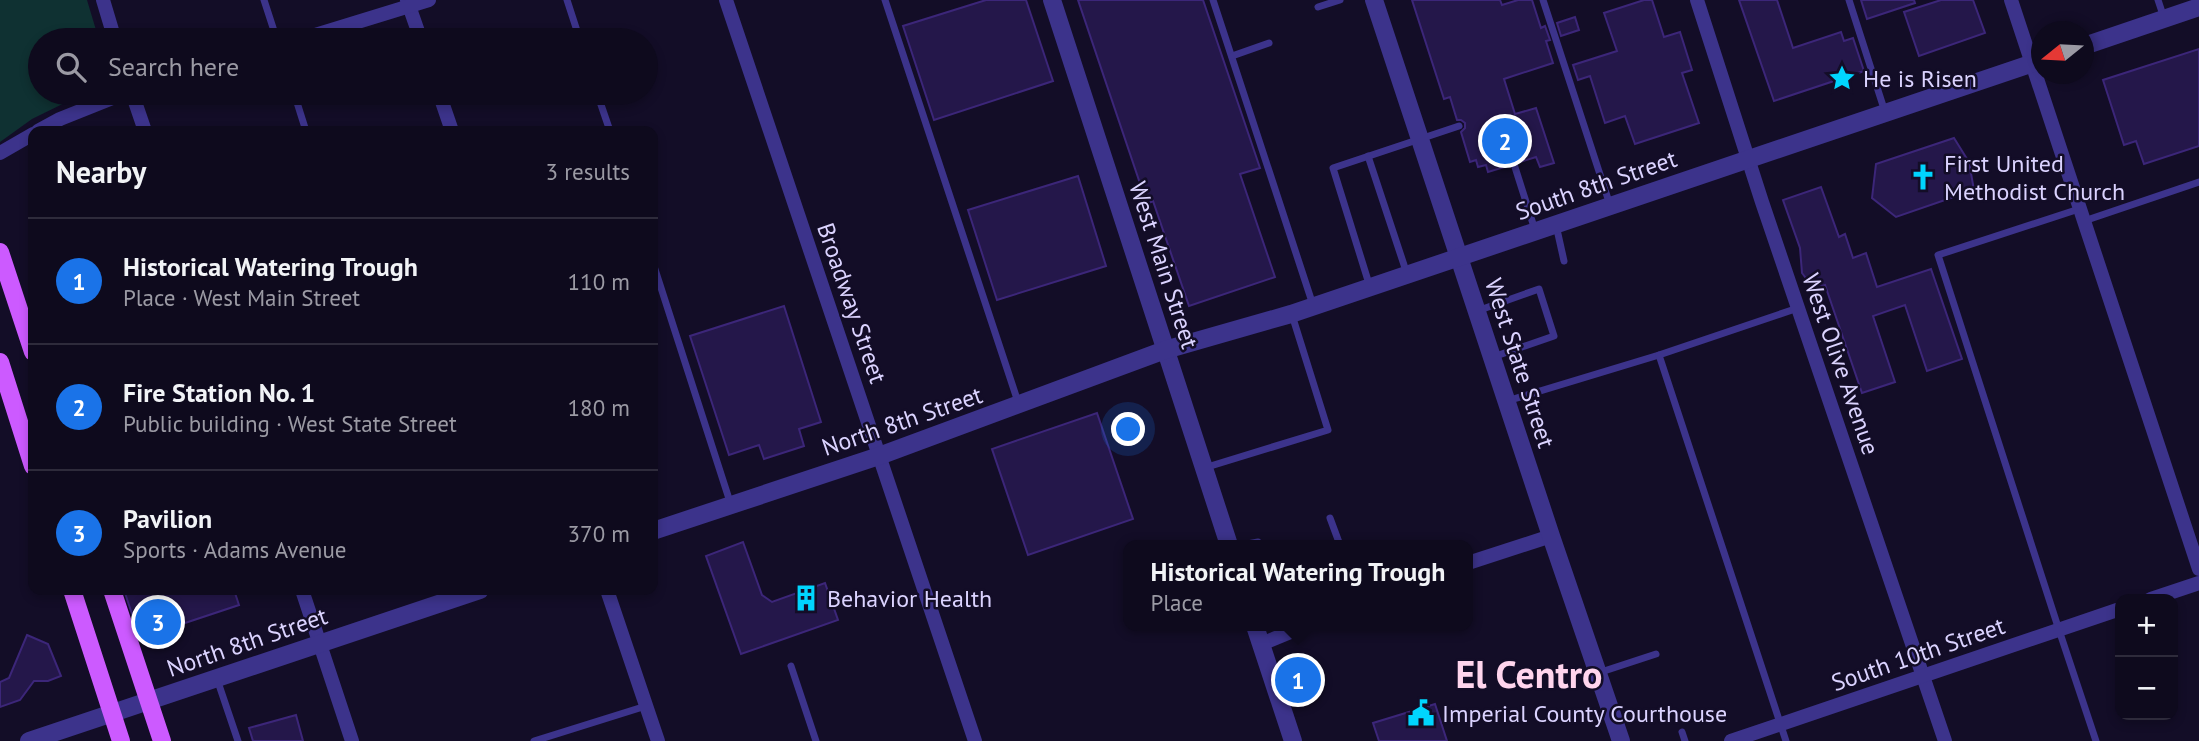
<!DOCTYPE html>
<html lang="en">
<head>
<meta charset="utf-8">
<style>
	body { margin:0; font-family:"PT Sans",sans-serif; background:#171326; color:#f1f3f6 }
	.controls { position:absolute; right:21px; bottom:21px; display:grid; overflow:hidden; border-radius:14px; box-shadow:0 4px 10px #0003 }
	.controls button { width:63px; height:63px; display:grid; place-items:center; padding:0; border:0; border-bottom:2px solid #2e2b3b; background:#0e0a1d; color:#f1f3f6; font:35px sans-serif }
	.compass { position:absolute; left:2031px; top:21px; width:63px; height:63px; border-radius:50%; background:#0e0a1d; box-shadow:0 4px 10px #0003; rotate:252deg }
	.you { position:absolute; left:1129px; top:430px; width:24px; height:24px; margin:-18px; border:5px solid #fff; border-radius:50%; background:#1a73e8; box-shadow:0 0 0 10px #1a73e833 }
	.badge { display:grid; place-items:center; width:46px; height:46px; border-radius:50%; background:#1a73e8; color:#fff; font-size:23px; font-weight:700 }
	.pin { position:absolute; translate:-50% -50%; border:4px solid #fff; box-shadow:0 2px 7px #0006 }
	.popup { position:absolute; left:1123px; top:540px; width:350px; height:91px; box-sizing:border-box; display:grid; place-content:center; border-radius:14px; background:#0e0a1d; filter:drop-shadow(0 2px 5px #0005); font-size:23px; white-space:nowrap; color:#9b9aa4 }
	.popup b { font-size:26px; color:#f1f3f6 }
	.popup::after { content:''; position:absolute; left:50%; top:100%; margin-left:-14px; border:14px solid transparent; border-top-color:#0e0a1d }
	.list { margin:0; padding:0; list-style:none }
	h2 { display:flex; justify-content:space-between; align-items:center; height:91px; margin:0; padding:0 28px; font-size:30px }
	h2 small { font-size:23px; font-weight:400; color:#9b9aa4 }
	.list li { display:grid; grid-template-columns:46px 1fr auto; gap:21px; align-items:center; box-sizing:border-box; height:126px; padding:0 28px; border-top:2px solid #2e2b3b }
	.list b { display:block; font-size:26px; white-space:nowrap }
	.list p { margin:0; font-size:23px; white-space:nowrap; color:#9b9aa4 }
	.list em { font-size:23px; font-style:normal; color:#9b9aa4 }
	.icon { flex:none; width:38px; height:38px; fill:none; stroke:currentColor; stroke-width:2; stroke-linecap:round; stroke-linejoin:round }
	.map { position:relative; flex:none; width:2199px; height:741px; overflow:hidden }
	.search { position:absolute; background:#0e0a1d; box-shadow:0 4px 10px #0003; left:28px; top:28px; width:630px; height:77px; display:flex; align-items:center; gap:18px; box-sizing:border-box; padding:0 24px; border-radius:38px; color:#9b9aa4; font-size:26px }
	.panel { position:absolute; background:#0e0a1d; box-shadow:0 4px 10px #0003; left:28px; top:126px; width:630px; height:469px; border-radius:14px }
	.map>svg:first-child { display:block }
	.green { fill:#0f3132 }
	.building { fill:#24174a; stroke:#3c2679; stroke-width:2 }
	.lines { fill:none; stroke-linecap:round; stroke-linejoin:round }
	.service { stroke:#3c338b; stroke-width:7 }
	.minor { stroke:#3c338b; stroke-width:14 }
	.tertiary { stroke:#3c338b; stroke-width:18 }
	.primary { stroke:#cc5aff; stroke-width:18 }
	.labels { text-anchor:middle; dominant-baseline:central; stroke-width:5; stroke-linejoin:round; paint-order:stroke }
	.poi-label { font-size:24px; fill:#dbd3ff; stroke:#130d27; text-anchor:start }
	.street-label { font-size:24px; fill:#dbd3ff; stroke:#130d27 }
	.town-label { font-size:38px; font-weight:bold; fill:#ffd5ed; stroke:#130d27 }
</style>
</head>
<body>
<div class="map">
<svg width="2199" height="741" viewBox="0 0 2199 741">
	<rect width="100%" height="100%" fill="#130d27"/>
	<path class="green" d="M0 0H87L99 40H40V93H85L32 119 0 142Z"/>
	<g class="building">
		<path d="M986 0H1026L1053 81 934 120 903 26Z"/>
		<path d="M1078 0H1203L1260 168 1240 174 1275 277 1189 306 1153 201 1147 204Z"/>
		<path d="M1412 0H1500L1502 5 1518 0H1532L1541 28 1545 26 1550 40 1546 41 1553 63 1504 79 1515 114 1536 108 1554 163 1540 167 1536 157 1520 162 1513 158 1509 160 1508 166 1488 172 1486 165 1478 167 1476 160 1470 162 1461 132 1465 128V123L1461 120H1457L1450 97 1444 99Z"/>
		<path d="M1644 0H1652L1664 37 1680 32 1692 70 1682 73 1699 123 1635 144 1625 116 1605 123 1590 76 1578 80 1573 65 1617 51 1604 13Z"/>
		<path d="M1739 0H1777L1793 48 1841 32 1844 41 1853 38 1864 71 1774 101Z"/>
		<path d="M1861 0H1914L1915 3 1867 19Z"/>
		<path d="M1941 0H1973L1985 33 1919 56 1904 12Z"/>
		<path d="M1575 17 1579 30 1561 36 1557 23Z"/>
		<path d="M2199 49V146L2144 164 2136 141 2124 145 2103 80Z"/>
		<path d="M1954 138 1969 162 1974 190 1896 217 1872 198 1876 164Z"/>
		<path d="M1078 176 1106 266 997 300 968 210Z"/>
		<path d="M1821 187 1839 237 1845 234 1853 258 1866 253 1877 287 1931 269 1962 359 1927 371 1905 305 1873 316 1895 382 1862 393 1825 285 1814 289 1802 273 1800 248 1783 200Z"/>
		<path d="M784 306 821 422 799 429 804 446 764 459 759 445 729 455 690 336Z"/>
		<path d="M1097 413 1133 519 1028 555 992 449Z"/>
		<path d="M743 542 762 595 772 602 825 583 838 620 741 654 706 556Z"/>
		<path d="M124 590H234L239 605 140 638Z"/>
		<path d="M27 635 48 644 61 676 48 681H34L20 700 0 707V682L9 678Z"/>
		<path d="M1435 704 1447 741H1379L1373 723Z"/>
		<path d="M296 715 303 741H253L249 728Z"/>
	</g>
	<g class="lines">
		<g class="service">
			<path d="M264 0 277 40"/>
			<path d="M567 0 580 40"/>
			<path d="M885 0 1019 405"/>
			<path d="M1213 0 1313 305"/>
			<path d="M1543 0 1610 205"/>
			<path d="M1849 0 1885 112"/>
			<path d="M2158 0 2164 18"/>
			<path d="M1318 7 1340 0"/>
			<path d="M1232 56 1269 43"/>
			<path d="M294 93 306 131"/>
			<path d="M597 93 610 131"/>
			<path d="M1368 156 1407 274"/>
			<path d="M1514 164 1535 230"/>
			<path d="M2079 209 1938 255 2059 630 2096 741"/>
			<path d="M2084 221 2199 182"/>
			<path d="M1556 225 1564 261"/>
			<path d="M653 263 731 505"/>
			<path d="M1370 287 1333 168 1459 126"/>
			<path d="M1477 311 1539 289 1554 336 1493 357"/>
			<path d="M1507 401 1659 355"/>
			<path d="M1204 468 1328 430 1292 315"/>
			<path d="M1330 518 1340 545"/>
			<path d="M1242 545 1258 542"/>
			<path d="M791 666 816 741"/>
			<path d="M1598 673 1656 654"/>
			<path d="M217 679 238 741"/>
			<path d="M1682 732 1685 741"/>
			<path d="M534 741 646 706"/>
			<path d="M1786 741 1659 355 1798 308"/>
		</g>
		<g class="minor">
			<path d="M103 0 115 40"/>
			<path d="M407 0 421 40"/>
			<path d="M726 0 975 741"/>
			<path d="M1697 0 1762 202 1945 741"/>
			<path d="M2011 0 2199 569"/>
			<path d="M299 40 429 0"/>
			<path d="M132 93 145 131"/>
			<path d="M439 93 452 131"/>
			<path d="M38 131 60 119 125 93"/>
			<path d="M0 153 33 134"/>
			<path d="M1468 563 1551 536"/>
			<path d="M302 590 352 741"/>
			<path d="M607 590 658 741"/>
			<path d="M2151 599 2199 583"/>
			<path d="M1261 644 1305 626"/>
			<path d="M1731 741 2120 609"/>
		</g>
		<g class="tertiary">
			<path d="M1052 0 1229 545"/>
			<path d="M1374 0 1551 536 1621 741"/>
			<path d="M2084 46 2199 7"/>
			<path d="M653 531 879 456 1165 350 1291 314 2042 60"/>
			<path d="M1255 626 1293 741"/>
			<path d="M29 741 480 590"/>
		</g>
		<g class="primary">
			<path d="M0 252 33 352"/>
			<path d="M0 362 33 466"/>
			<path d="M72 590 121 741"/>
			<path d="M112 590 162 741"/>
		</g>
	</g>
	<defs>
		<g id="sight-bare" transform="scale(2.1)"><path d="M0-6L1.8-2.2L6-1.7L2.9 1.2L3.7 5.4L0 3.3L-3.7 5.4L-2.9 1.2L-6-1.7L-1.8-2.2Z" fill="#00d5fe" stroke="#130d27" stroke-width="2.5" paint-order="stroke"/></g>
		<g id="church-bare" transform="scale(2.1)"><path d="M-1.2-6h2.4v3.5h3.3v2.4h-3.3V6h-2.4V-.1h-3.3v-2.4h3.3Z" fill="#00d5fe" stroke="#130d27" stroke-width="2.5" paint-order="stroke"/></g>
		<g id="building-bare" transform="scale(2.1)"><path d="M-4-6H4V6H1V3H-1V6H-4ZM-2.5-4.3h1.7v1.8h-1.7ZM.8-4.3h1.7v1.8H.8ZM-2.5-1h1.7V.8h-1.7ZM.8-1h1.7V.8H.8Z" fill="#00d5fe" stroke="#130d27" stroke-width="2.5" paint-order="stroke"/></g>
		<g id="civic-bare" transform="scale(2.1)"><path d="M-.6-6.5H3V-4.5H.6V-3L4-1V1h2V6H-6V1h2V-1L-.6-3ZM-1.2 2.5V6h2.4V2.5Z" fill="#00d5fe" stroke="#130d27" stroke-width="2.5" paint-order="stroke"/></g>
	</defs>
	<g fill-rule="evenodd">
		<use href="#sight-bare" x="1842" y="78"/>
		<use href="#church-bare" x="1923" y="177"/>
		<use href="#building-bare" x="806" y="598"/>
		<use href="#civic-bare" x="1421" y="713"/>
	</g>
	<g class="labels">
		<g class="poi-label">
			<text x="1863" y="78">He is Risen</text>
			<text x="1944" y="163">First United<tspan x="1944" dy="28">Methodist Church</tspan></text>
			<text x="827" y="598">Behavior Health</text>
			<text x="1442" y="713">Imperial County Courthouse</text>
		</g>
		<g class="street-label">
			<text transform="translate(1596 185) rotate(-19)">South 8th Street</text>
			<text transform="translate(1164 265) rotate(72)">West Main Street</text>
			<text transform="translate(852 303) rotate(71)">Broadway Street</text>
			<text transform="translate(1520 363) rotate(72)">West State Street</text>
			<text transform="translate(1841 364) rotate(71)">West Olive Avenue</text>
			<text transform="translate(902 421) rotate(-19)">North 8th Street</text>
			<text transform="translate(247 642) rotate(-19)">North 8th Street</text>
			<text transform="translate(1918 654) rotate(-19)">South 10th Street</text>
		</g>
		<g class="town-label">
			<text x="1529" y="673">El Centro</text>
		</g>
	</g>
</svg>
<div class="controls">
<button>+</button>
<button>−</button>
</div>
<svg class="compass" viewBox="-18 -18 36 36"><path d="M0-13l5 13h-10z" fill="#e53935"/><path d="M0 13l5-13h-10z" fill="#9b9aa4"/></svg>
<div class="you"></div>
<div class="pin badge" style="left:1298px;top:680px">1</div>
<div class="popup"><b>Historical Watering Trough</b>Place</div>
<div class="pin badge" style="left:1505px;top:141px">2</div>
<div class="pin badge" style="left:158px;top:622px">3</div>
<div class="search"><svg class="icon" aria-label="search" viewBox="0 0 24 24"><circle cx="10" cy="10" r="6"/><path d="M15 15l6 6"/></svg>Search here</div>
<section class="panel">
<h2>Nearby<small>3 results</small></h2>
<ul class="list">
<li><span class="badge">1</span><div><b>Historical Watering Trough</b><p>Place · West Main Street</p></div><em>110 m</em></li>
<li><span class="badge">2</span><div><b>Fire Station No. 1</b><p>Public building · West State Street</p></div><em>180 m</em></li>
<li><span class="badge">3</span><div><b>Pavilion</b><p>Sports · Adams Avenue</p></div><em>370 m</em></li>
</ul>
</section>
</div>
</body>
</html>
